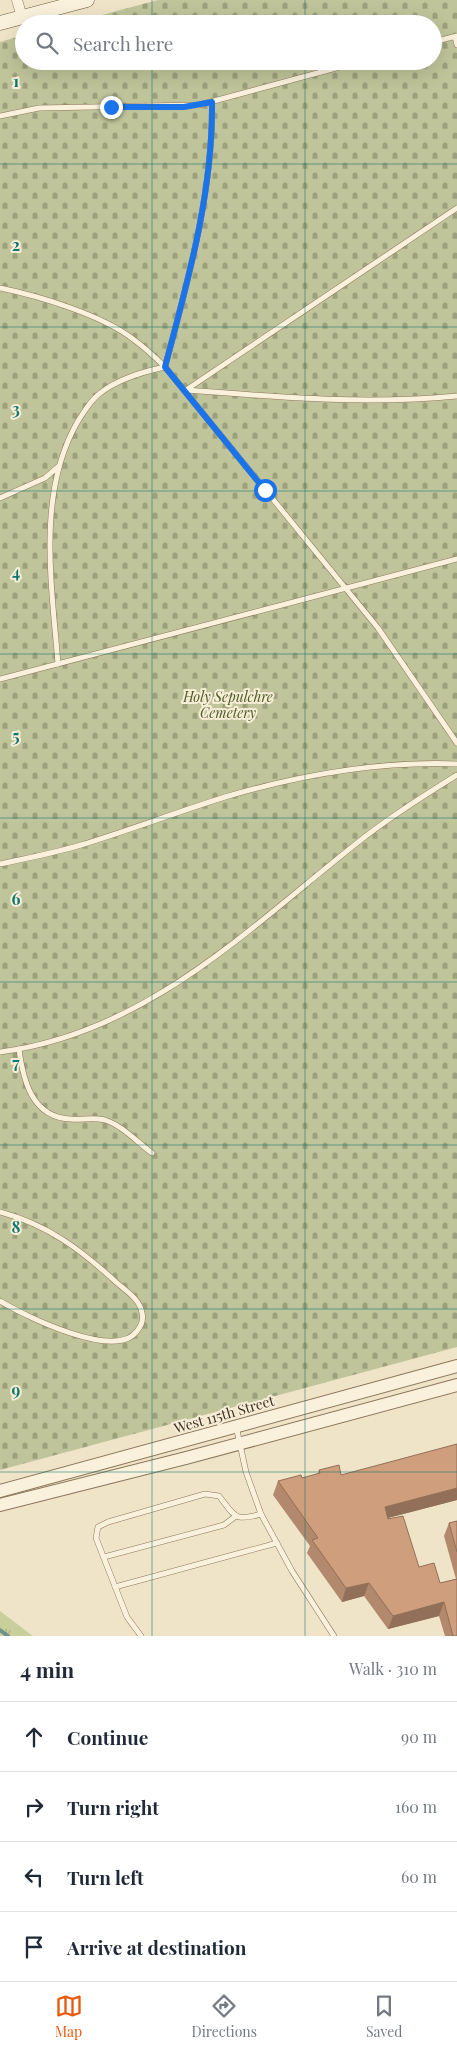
<!DOCTYPE html>
<html lang="en">
<head>
<meta charset="utf-8">
<style>
	body { margin:0; font-family:"Playfair Display",serif; background:#f2f2f3; color:#1f2937 }
	.stop { position:absolute; width:15px; height:15px; margin:-11px; border:4px solid #1a73e8; border-radius:50%; background:#fff }
	.stop.end { background:#1a73e8; border-color:#fff; box-shadow:0 1px 5px #0008 }
	.list { margin:0; padding:0; list-style:none }
	h2 { display:flex; justify-content:space-between; align-items:center; height:65px; margin:0; padding:0 20px; font-size:21px }
	h2 small { font-size:16px; font-weight:400; color:#747a83 }
	.list li { display:grid; grid-template-columns:32px 1fr auto; gap:15px; align-items:center; box-sizing:border-box; height:70px; padding:0 20px; border-top:1px solid #e0e1e3 }
	.list b { display:block; font-size:19px; white-space:nowrap }
	.list em { font-size:16px; font-style:normal; color:#747a83 }
	.icon { flex:none; width:28px; height:28px; fill:none; stroke:currentColor; stroke-width:2; stroke-linecap:round; stroke-linejoin:round }
	.map { position:relative; flex:none; width:457px; height:1636px; overflow:hidden }
	.search { position:absolute; background:#fff; box-shadow:0 5px 20px #0002; left:15px; right:15px; top:15px; height:55px; display:flex; align-items:center; gap:12px; box-sizing:border-box; padding:0 18px; border-radius:28px; color:#747a83; font-size:19px }
	.sheet { height:345px; background:#fff }
	nav { display:flex; justify-content:space-around; align-items:center; box-sizing:border-box; height:70px; border-top:1px solid #e0e1e3; background:#fff; font-size:14px; color:#747a83 }
	nav a { display:grid; justify-items:center; gap:2px }
	nav .on { color:#ea580c }
	.map>svg:first-child { display:block }
	.grass { fill:url(#grass-tufts) }
	.cemetery { fill:url(#cemetery-stones) }
	.lines { fill:none; stroke-linecap:round; stroke-linejoin:round }
	.stream { stroke:#6f938a; stroke-width:4 }
	.service-casing { stroke:#8d765c; stroke-width:6 }
	.minor-casing { stroke:#8d765c; stroke-width:11 }
	.tertiary-casing { stroke:#8d765c; stroke-width:14 }
	.secondary-casing { stroke:#6f573f; stroke-width:15 }
	.service { stroke:#faf1dc; stroke-width:5 }
	.minor { stroke:#faf1dc; stroke-width:10 }
	.tertiary { stroke:#faf1dc; stroke-width:12 }
	.secondary { stroke:#faf1dc; stroke-width:14 }
	.wall { fill:#b2896c }
	.shaded-wall { fill:#916f58 }
	.building { fill:#cf9f7d; stroke:#916f58 }
	.route { stroke:#1a73e8; stroke-width:6 }
	.grid { fill:none; stroke:#0f766e; stroke-width:1; stroke-opacity:0.55 }
	.labels { text-anchor:middle; dominant-baseline:central; stroke-width:4; stroke-linejoin:round; paint-order:stroke }
	.park-label { font-size:14px; font-style:italic; fill:#4d5a26; stroke:#f7eed8 }
	.street-label { font-size:14px; fill:#3d2e20; stroke:#f7eed8 }
	.grid-label { font-size:16px; text-anchor:middle; font-weight:bold; fill:#0f766e; stroke:#f7eed8; stroke-width:4; stroke-linejoin:round; paint-order:stroke }
</style>
</head>
<body>
<div class="map">
<svg width="457" height="1636" viewBox="0 0 457 1636">
	<defs>
		<pattern id="grass-tufts" width="24" height="20" patternUnits="userSpaceOnUse" patternTransform="scale(1.25)"><rect width="24" height="20" fill="#c9cf9b"/><path d="M3 7l-1-3M5 7V3M7 7l1-3M15 17l-1-3M17 17v-4M19 17l1-3" fill="none" stroke="#aeb285"/></pattern>
		<pattern id="cemetery-stones" width="16" height="16" patternUnits="userSpaceOnUse" patternTransform="scale(1.25)"><rect width="16" height="16" fill="#bfc49a"/><path d="M2 7V4a2 2 0 0 1 4 0v3zM10 15v-3a2 2 0 0 1 4 0v3z" fill="#9ca07d"/></pattern>
	</defs>
	<rect width="100%" height="100%" fill="#f0e4c8"/>
	<path class="grass" d="M0 1611 33 1636H0Z"/>
	<path class="cemetery" d="M158 0H457V1347L0 1470V42L24 35V61H433V24H68Z"/>
	<g class="lines">
		<path class="stream" d="M0 1630 8 1636"/>
		<g class="service-casing">
			<g id="service">
				<path d="M455 37 457 45"/>
				<path d="M433 42 457 36"/>
				<path d="M0 116 39 108 199 105 362 61"/>
				<path d="M0 288C39 296 102 315 133 339 144 347 155 357 165 367L378 628 457 743"/>
				<path d="M186 390 457 208"/>
				<path d="M186 390C277 397 366 405 457 396"/>
				<path d="M0 498 45 478 59 466"/>
				<path d="M58 664C52 586 36 493 78 421 84 412 90 401 99 394 117 379 142 372 165 367 188 280 213 193 212 102"/>
				<path d="M0 679 457 559"/>
				<path d="M0 864C27 858 55 853 81 845 130 830 177 812 225 797 300 775 379 761 457 764"/>
				<path d="M19 1049C23 1080 32 1118 71 1119 82 1120 93 1117 105 1120 123 1126 137 1142 152 1153"/>
				<path d="M0 1052C146 1033 247 930 357 843 388 818 423 796 457 775"/>
				<path d="M0 1212C48 1225 80 1249 116 1282 126 1291 140 1299 142 1313 144 1320 141 1326 137 1331 116 1361 25 1316 0 1301"/>
				<path d="M236 1426 246 1472 261 1514 292 1571 334 1636"/>
				<path d="M104 1557 224 1525 236 1516"/>
				<path d="M115 1587 277 1543"/>
				<path d="M141 1636 127 1617 96 1538 98 1527 108 1522 205 1494 219 1496C235 1516 234 1522 261 1514"/>
			</g>
		</g>
		<g class="minor-casing">
			<path id="minor" d="M17 0 22 17"/>
		</g>
		<g class="tertiary-casing">
			<g id="tertiary">
				<path d="M0 1491 457 1366"/>
				<path d="M0 1505 186 1458 457 1385"/>
			</g>
		</g>
		<g class="secondary-casing">
			<path id="secondary" d="M0 23 87 0"/>
		</g>
		<use href="#service" class="service"/>
		<use href="#minor" class="minor"/>
		<use href="#tertiary" class="tertiary"/>
		<use href="#secondary" class="secondary"/>
	</g>
	<path class="wall" d="M319 1470 457 1500 388 1518 419 1567 440 1583 456 1579 444 1536 449 1523 457 1521V1636H445L439 1616 388 1629 364 1596 342 1602 307 1553 310 1546 273 1495 278 1481 302 1478 318 1474Z"/>
	<g class="shaded-wall">
		<path d="M457 1488V1500L380 1520 385 1507Z"/>
		<path d="M369 1583 364 1596 342 1602 346 1588Z"/>
		<path d="M444 1602 439 1616 388 1629 393 1616Z"/>
	</g>
	<g class="building">
		<path d="M457 1444V1488L385 1507 388 1519 403 1516 419 1567 434 1563 440 1583 457 1579V1636H453L444 1602 393 1616 369 1583 346 1588 312 1540 318 1538 278 1481 301 1475 302 1478 320 1473 319 1470 339 1465 341 1475Z"/>
		<path d="M457 1521V1552L449 1523Z"/>
	</g>
	<g class="lines">
		<path class="route" d="M111 107H184L212 102C213 193 188 280 165 367L265 490"/>
	</g>
	<path class="grid" d="M152 0V24M305 0V24M152 61V1636M305 61V1636M0 164H457M0 327H457M0 491H457M0 654H457M0 818H457M0 982H457M0 1145H457M0 1309H457M0 1472H457"/>
	<g class="labels">
		<g class="park-label">
			<text x="228" y="696">Holy Sepulchre<tspan x="228" dy="16">Cemetery</tspan></text>
		</g>
		<g class="street-label">
			<text transform="translate(224 1414) rotate(-16)">West 115th Street</text>
		</g>
	</g>
	<g class="grid-label">
		<text x="16" y="87">1</text>
		<text x="16" y="251">2</text>
		<text x="16" y="415">3</text>
		<text x="16" y="578">4</text>
		<text x="16" y="742">5</text>
		<text x="16" y="905">6</text>
		<text x="16" y="1069">7</text>
		<text x="16" y="1233">8</text>
		<text x="16" y="1396">9</text>
	</g>
</svg>
<div class="stop" style="left:265px;top:490px"></div>
<div class="stop end" style="left:111px;top:107px"></div>
<div class="search"><svg class="icon" aria-label="search" viewBox="0 0 24 24"><circle cx="10" cy="10" r="6"/><path d="M15 15l6 6"/></svg>Search here</div>
</div>
<section class="sheet">
<h2>4 min<small>Walk · 310 m</small></h2>
<ul class="list">
<li><svg class="icon" aria-label="ahead" viewBox="0 0 24 24"><path d="M12 20V5M6 11l6-6 6 6"/></svg><div><b>Continue</b></div><em>90 m</em></li>
<li><svg class="icon" aria-label="right" viewBox="0 0 24 24"><path d="M7 20v-9h11M14 6l5 5-5 5"/></svg><div><b>Turn right</b></div><em>160 m</em></li>
<li><svg class="icon" aria-label="left" viewBox="0 0 24 24"><path d="M17 20v-9H6M10 6l-5 5 5 5"/></svg><div><b>Turn left</b></div><em>60 m</em></li>
<li><svg class="icon" aria-label="arrive" viewBox="0 0 24 24"><path d="M6 21V4h12l-3 4 3 4H6"/></svg><div><b>Arrive at destination</b></div></li>
</ul>
</section>
<nav>
<a class="on"><svg class="icon" aria-label="map" viewBox="0 0 24 24"><path d="M3 6l6-2 6 2 6-2v14l-6 2-6-2-6 2zM9 4v14M15 6v14"/></svg>Map</a>
<a><svg class="icon" aria-label="directions" viewBox="0 0 24 24"><path d="M12 3l9 9-9 9-9-9zM9 14v-3h6M13 9l2 2-2 2"/></svg>Directions</a>
<a><svg class="icon" aria-label="saved" viewBox="0 0 24 24"><path d="M7 4h10v16l-5-4-5 4z"/></svg>Saved</a>
</nav>
</body>
</html>
